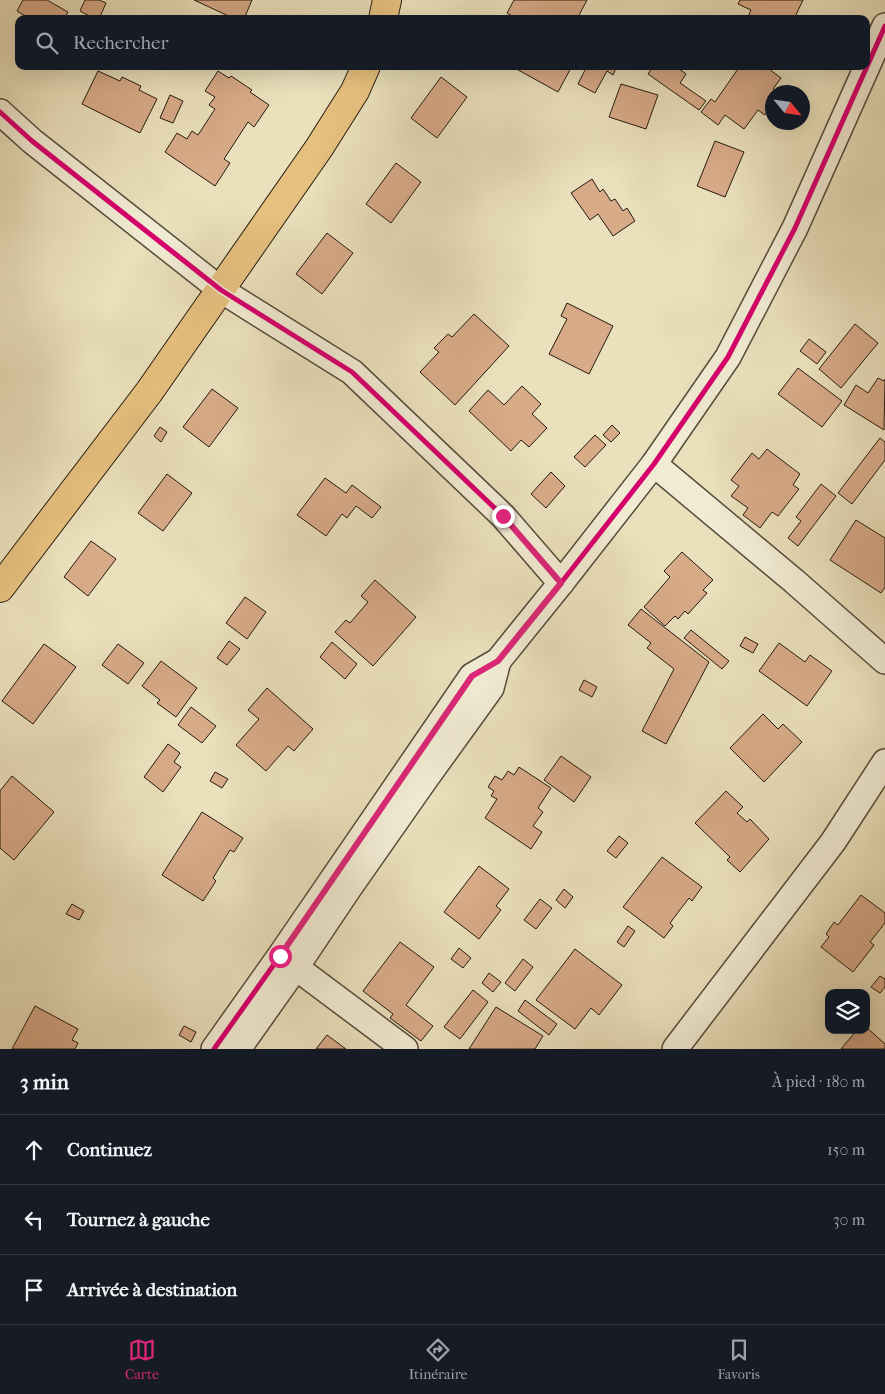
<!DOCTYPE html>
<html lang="fr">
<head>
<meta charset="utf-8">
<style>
	body { margin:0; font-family:"IM FELL French Canon",serif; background:#242831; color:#f1f3f6 }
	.controls { position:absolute; right:15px; bottom:15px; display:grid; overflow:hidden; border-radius:10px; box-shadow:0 5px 20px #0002 }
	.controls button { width:45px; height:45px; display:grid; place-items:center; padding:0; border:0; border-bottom:1px solid #363941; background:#171b24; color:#f1f3f6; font:25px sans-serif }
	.compass { position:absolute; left:765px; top:85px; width:45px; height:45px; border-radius:50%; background:#171b24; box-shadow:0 5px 20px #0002; rotate:119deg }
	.stop { position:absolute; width:15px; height:15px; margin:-11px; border:4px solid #db2777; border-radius:50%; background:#fff }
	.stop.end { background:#db2777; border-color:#fff; box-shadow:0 1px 5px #0008 }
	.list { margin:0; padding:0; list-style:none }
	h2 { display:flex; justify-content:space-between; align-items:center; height:65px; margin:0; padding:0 20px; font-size:21px }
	h2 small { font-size:16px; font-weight:400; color:#9ea1a6 }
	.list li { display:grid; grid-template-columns:32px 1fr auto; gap:15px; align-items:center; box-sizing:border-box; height:70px; padding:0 20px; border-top:1px solid #363941 }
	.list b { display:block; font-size:19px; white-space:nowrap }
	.list em { font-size:16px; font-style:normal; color:#9ea1a6 }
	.icon { flex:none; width:28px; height:28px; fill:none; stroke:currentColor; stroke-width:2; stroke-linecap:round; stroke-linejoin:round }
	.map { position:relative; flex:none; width:885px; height:1049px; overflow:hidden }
	.search { position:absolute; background:#171b24; box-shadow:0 5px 20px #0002; left:15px; right:15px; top:15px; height:55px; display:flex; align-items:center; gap:12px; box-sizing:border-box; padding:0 18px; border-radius:10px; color:#9ea1a6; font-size:19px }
	.sheet { height:275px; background:#171b24 }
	nav { display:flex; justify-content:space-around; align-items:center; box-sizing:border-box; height:70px; border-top:1px solid #363941; background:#171b24; font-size:14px; color:#9ea1a6 }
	nav a { display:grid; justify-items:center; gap:2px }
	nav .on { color:#db2777 }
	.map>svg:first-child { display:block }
	.building { fill:#d7aa88; stroke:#251a10 }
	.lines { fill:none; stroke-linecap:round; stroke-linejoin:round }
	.minor-casing { stroke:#564c3b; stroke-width:28 }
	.highway-casing { stroke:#251a10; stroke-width:30 }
	.minor { stroke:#f1ebd3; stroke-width:25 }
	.highway { stroke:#e5c07e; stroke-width:28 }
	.cycleway-casing { stroke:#f1ebd3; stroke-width:8 }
	.cycleway { stroke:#d6006c; stroke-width:5 }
	.route { stroke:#db2777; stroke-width:6 }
</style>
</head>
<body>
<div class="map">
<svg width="885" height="1049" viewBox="0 0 885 1049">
	<rect width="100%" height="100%" fill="#eae0bc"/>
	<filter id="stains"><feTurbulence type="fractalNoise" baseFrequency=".004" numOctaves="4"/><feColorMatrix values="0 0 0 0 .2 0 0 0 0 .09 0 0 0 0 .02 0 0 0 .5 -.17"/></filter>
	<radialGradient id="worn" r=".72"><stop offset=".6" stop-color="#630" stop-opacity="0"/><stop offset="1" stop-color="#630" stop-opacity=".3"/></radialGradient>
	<g class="building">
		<path d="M23 0H47L68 12 64 19H30L17 11Z"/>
		<path d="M85 0H99L106 3 99 19H95L80 11Z"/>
		<path d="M194 0H252L244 19H235Z"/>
		<path d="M514 0H587L577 19H518L507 13Z"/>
		<path d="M740 0H803L794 19H747L751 10 738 4Z"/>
		<path d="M511 66H572L558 92Z"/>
		<path d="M587 66H617L613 75 607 71 595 93 578 84Z"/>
		<path d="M653 66H675L686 74 680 83 706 101 699 110 648 74Z"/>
		<path d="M740 66H765L781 78 773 89 777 92H772V105L765 115 758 110 744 129 725 115 718 125 701 112 711 99 715 102Z"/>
		<path d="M98 71 120 81 122 77 141 86 139 90 157 99 140 133 82 104Z"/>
		<path d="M218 71 229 78 231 76 252 90 250 92 269 105 254 127 248 122 224 159 230 163 215 186 165 152 177 133 187 139 192 131 198 135 215 109 209 105 215 97 205 91Z"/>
		<path d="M441 77 467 97 437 138 411 118Z"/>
		<path d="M621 84 658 95 646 129 609 117Z"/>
		<path d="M170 95 183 101 173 123 160 118Z"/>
		<path d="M715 141 744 152 725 197 697 186Z"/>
		<path d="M396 163 421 182 391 223 366 204Z"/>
		<path d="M592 179 600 192 603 189 611 201 615 199 623 211 627 208 635 221 613 236 598 214 590 220 571 193Z"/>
		<path d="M327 233 353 253 322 294 296 274Z"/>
		<path d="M567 303 613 326 589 374 549 354 567 319 561 316Z"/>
		<path d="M474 314 509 346 455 405 420 372 439 352 434 348 448 334 452 337Z"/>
		<path d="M855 324 878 343 841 388 819 369Z"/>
		<path d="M809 339 826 352 817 364 800 351Z"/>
		<path d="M798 368 842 401 822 427 778 394Z"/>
		<path d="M878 378 884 381 885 379 884 430 844 405 856 385 868 393Z"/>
		<path d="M522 386 541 404 532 414 547 428 529 447 521 440 511 451 469 411 488 390 504 405Z"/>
		<path d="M212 389 238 408 209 447 183 427Z"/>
		<path d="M612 425 620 433 611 442 603 435Z"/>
		<path d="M160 427 167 432 161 442 154 436Z"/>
		<path d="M595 435 606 445 585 467 574 457Z"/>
		<path d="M880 438 885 442V460L852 504 838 493Z"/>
		<path d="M767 449 800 474 793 485 799 489 778 516 772 512 760 528 743 515 748 508 731 496 739 486 731 480 752 453 759 459Z"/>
		<path d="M551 472 565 486 546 508 531 494Z"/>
		<path d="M167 474 192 493 163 531 138 513Z"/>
		<path d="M325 478 346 493 352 485 381 507 372 518 356 506 347 518 342 514 326 536 297 515Z"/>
		<path d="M821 484 836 496 798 546 788 538 801 521 796 517Z"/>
		<path d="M856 520 885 538V587L881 593 830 560Z"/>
		<path d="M91 541 116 559 88 596 64 577Z"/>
		<path d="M682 552 713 580 703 590 707 593 688 614 685 611 678 619 675 616 665 626 644 607 670 577 664 571Z"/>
		<path d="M375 580 416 617 373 666 335 632 346 620 350 623 368 602 361 596Z"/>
		<path d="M245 597 266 612 247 639 226 623Z"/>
		<path d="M641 609 709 662 666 744 642 731 674 669 647 648 651 643 628 625Z"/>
		<path d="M691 630 729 661 722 669 684 638Z"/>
		<path d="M745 637 758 644 753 653 740 646Z"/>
		<path d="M229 641 240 649 227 665 217 658Z"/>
		<path d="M332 642 357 664 345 679 320 657Z"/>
		<path d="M779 643 805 662 810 655 832 671 807 706 759 671Z"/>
		<path d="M44 644 76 667 33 724 2 701Z"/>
		<path d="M118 644 144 663 128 684 102 665Z"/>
		<path d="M161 661 197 688 176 717 157 703 160 700 142 686Z"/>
		<path d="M584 680 597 687 592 697 579 690Z"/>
		<path d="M267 688 313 729 294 751 288 746 266 771 236 745 259 719 248 710Z"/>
		<path d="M191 707 216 726 202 743 178 725Z"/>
		<path d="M763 714 778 729 783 724 802 742 764 782 730 748Z"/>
		<path d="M168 744 180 753 174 762 181 767 163 792 144 777Z"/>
		<path d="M561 756 591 777 574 802 544 780Z"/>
		<path d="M519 767 551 788 538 808 543 812 533 826 542 832 531 849 485 818 497 799 491 796 494 791 488 787 495 776 502 780 508 771 514 775Z"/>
		<path d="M215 772 228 779 222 788 210 781Z"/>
		<path d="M12 776 54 812 14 860 0 848V791Z"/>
		<path d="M726 791 743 807 737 813 747 822 750 819 769 839 740 872 727 860 730 857 695 823Z"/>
		<path d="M202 812 243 838 234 852 230 850 213 878 216 881 203 901 162 875Z"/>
		<path d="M619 836 628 843 616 858 607 851Z"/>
		<path d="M662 857 702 887 692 901 689 898 670 923 673 926 664 938 623 907Z"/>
		<path d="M479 866 509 889 496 906 501 910 479 939 444 912Z"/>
		<path d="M564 889 573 897 565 908 556 900Z"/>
		<path d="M861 895 885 913V923L870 942 874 945 853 972 821 947 829 937 826 934 834 922 838 925Z"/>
		<path d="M540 899 552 908 536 929 524 920Z"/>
		<path d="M72 904 84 911 79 920 66 914Z"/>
		<path d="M628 926 635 931 624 947 617 942Z"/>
		<path d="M400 942 434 967 406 1005 433 1026 421 1041 390 1018 393 1014 363 991Z"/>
		<path d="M459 948 471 958 463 968 451 959Z"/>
		<path d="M575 949 622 985 599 1015 591 1008 575 1029 536 1000Z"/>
		<path d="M523 959 533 967 515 991 505 983Z"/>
		<path d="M489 973 501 982 493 992 482 983Z"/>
		<path d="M880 976 885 979V987L880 993 871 987Z"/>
		<path d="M473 990 488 1002 460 1039 444 1027Z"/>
		<path d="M525 1000 557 1024 549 1035 518 1011Z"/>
		<path d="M35 1006 78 1029 72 1040 78 1043 75 1049H12Z"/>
		<path d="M496 1007 543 1036 535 1049H469Z"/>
		<path d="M184 1026 196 1032 191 1042 179 1035Z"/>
		<path d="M866 1027 885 1044V1049H841L857 1030H866Z"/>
		<path d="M327 1035 346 1049H316Z"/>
	</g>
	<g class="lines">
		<g class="minor-casing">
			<g id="minor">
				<path d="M0 112 32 141 221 290 352 372 503 516 561 583"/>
				<path d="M654 464 794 581 885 661"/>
				<path d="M282 957 405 1049"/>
				<path d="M214 1049 280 956 472 676 498 661 561 583 654 464 728 357 795 228 885 26"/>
				<path d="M238 1049 296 967 349 888 426 778 491 688 498 661"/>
				<path d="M675 1049 833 842 885 762"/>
			</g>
		</g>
		<g class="highway-casing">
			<g id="highway">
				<path d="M383 19 387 0"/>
				<path d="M0 588 149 392 319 148 355 91 366 66"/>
			</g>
		</g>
		<use href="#minor" class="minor"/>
		<use href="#highway" class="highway"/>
		<g class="cycleway-casing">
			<g id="cycleway">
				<path d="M0 112 32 141 221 290 352 372 503 516 561 583"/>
				<path d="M214 1049 280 956 472 676 498 661 561 583 654 464 728 357 795 228 885 26"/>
			</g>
		</g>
		<use href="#cycleway" class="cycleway"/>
	</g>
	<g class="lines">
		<path class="route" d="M280 956 472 676 498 661 561 583 503 516"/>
	</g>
	<rect width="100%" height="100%" filter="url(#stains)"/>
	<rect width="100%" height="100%" fill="url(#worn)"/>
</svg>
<div class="controls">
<button><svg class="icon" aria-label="layers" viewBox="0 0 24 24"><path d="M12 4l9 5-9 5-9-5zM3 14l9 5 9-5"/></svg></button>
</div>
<svg class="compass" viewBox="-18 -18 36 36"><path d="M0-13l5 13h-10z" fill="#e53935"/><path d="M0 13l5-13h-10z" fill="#9ea1a6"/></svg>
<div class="stop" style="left:280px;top:956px"></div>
<div class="stop end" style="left:503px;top:516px"></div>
<div class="search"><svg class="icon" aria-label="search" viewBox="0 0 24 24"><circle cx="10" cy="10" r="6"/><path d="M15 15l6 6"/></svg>Rechercher</div>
</div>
<section class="sheet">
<h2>3 min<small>À pied · 180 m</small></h2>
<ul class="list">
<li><svg class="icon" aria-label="ahead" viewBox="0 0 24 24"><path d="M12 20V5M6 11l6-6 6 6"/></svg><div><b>Continuez</b></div><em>150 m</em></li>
<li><svg class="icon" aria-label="left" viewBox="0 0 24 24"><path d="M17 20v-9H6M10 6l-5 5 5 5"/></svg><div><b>Tournez à gauche</b></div><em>30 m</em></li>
<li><svg class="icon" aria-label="arrive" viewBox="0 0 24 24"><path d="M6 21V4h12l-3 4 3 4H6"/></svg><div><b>Arrivée à destination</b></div></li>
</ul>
</section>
<nav>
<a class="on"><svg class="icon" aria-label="map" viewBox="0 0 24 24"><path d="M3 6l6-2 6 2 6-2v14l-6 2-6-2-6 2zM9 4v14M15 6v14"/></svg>Carte</a>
<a><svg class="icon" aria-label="directions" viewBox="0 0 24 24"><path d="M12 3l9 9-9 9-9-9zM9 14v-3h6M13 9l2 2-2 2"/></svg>Itinéraire</a>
<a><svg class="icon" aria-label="saved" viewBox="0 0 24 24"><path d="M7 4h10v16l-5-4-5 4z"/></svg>Favoris</a>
</nav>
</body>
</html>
